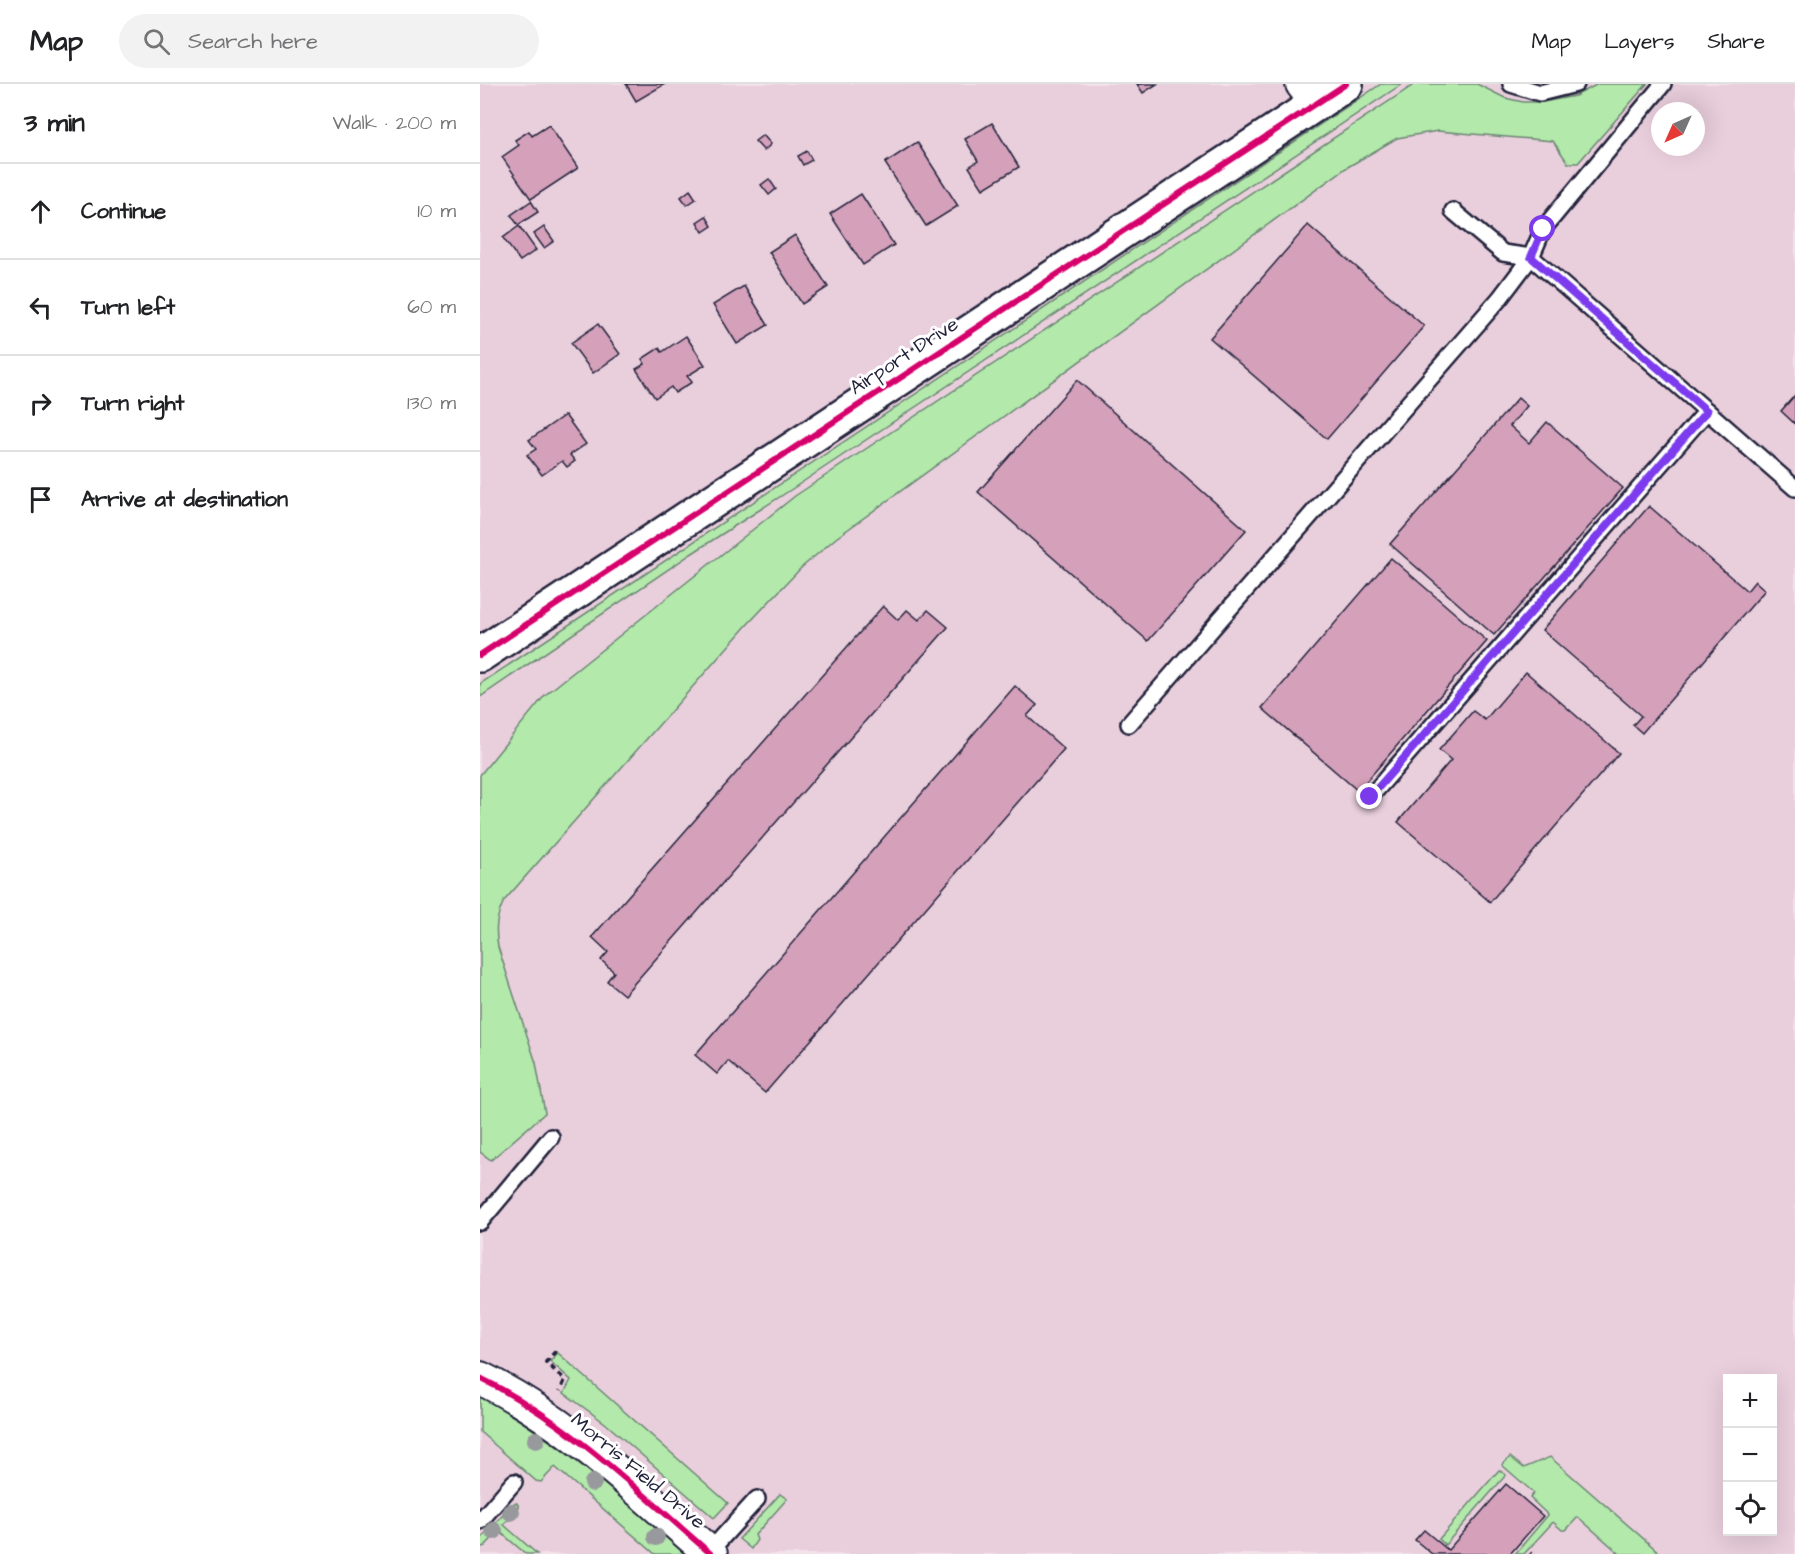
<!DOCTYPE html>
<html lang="en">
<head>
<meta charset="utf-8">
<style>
	body { margin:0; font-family:"Architects Daughter",sans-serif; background:#f2f2f2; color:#202124 }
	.controls { position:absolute; right:18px; bottom:18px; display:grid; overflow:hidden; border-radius:0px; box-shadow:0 6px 24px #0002 }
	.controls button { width:54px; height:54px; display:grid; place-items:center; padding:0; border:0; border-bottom:2px solid #e0e0e0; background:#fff; color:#202124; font:30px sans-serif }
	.compass { position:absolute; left:1171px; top:18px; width:54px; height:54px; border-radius:50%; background:#fff; box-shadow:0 6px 24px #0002; rotate:225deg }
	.stop { position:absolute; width:18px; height:18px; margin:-14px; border:4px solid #7c3aed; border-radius:50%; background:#fff }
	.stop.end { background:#7c3aed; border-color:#fff; box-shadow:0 2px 6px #0008 }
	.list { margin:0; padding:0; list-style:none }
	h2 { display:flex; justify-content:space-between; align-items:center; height:78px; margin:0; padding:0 24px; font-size:26px }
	h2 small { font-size:20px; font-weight:400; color:#757577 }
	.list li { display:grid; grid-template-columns:39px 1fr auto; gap:18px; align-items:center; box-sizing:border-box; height:96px; padding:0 24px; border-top:2px solid #e0e0e0 }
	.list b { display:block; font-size:22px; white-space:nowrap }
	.list em { font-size:20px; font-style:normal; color:#757577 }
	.icon { flex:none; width:33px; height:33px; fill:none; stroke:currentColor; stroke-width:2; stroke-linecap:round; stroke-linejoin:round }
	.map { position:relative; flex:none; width:1315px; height:1470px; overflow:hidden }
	header { display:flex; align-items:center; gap:36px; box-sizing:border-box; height:84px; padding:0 30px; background:#fff; border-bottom:2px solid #e0e0e0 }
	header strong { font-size:28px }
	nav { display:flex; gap:33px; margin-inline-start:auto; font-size:21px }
	.search { width:420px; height:54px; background:#f2f2f2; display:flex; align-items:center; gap:15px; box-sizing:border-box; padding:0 21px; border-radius:33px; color:#757577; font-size:22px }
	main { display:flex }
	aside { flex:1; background:#fff }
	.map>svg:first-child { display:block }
	.built { fill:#e9cedc; fill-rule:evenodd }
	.green { fill:#b3e9ab; stroke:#6a8673; stroke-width:1.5 }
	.building { fill:#d4a0ba; stroke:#22223b; stroke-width:1.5 }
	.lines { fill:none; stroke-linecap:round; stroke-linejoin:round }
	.service-casing { stroke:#22223b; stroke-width:20 }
	.minor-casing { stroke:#22223b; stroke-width:36 }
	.tertiary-casing { stroke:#22223b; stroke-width:38 }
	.path { stroke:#22223b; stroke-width:4; stroke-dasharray:6 4.5; stroke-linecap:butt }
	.service { stroke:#fff; stroke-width:15 }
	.minor { stroke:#fff; stroke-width:32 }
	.tertiary { stroke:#fff; stroke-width:33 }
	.cycleway-casing { stroke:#fff; stroke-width:10 }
	.cycleway { stroke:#d6006c; stroke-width:6 }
	.tree { fill:#98999c }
	.route { stroke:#7c3aed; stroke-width:8 }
	.labels { text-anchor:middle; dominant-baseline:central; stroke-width:6; stroke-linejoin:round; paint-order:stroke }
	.street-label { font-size:20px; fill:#22223b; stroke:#fff }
</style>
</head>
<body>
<header>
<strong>Map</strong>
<div class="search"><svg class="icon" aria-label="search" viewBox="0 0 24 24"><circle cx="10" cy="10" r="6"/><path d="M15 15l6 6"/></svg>Search here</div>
<nav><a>Map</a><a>Layers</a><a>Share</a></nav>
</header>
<main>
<aside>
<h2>3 min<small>Walk · 200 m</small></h2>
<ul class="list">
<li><svg class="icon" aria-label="ahead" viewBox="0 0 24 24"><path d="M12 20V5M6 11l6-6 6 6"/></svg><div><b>Continue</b></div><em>10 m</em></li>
<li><svg class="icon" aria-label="left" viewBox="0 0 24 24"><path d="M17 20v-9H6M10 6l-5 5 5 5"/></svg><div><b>Turn left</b></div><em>60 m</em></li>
<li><svg class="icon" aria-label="right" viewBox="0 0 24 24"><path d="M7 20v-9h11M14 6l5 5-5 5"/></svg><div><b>Turn right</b></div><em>130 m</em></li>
<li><svg class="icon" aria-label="arrive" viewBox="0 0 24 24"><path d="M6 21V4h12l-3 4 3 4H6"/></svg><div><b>Arrive at destination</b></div></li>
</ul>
</aside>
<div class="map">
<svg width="1315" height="1470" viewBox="0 0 1315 1470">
	<rect width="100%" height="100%" fill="#f2e2ea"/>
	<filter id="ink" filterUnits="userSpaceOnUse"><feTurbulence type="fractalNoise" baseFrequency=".0167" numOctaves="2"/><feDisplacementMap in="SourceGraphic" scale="12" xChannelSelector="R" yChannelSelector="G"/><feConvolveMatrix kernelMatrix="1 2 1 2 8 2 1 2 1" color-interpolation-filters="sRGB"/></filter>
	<g filter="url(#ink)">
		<path class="built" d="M0 0H1315V1470H0ZM1180 27H1216V63H1180ZM1248 1294H1292V1448H1248Z"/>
		<g class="green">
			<path d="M901 0H922L312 405 211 470 0 613V600Z"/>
			<path d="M935 0H997L1025 14 1043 18H1063L1095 12 1118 0H1167L1098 79H1088L1073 57 958 47 917 54 866 84 356 454 321 484 267 541 24 817C16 833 15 845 18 863L56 979 65 1029 11 1076 0 1068V691L65 611 315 412Z"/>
			<path d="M78 1269 248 1419 234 1434 125 1339 84 1309 91 1296 70 1277Z"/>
			<path d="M0 1312C76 1355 140 1412 205 1470H175L75 1383 61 1398 56 1397 0 1348Z"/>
			<path d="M1030 1373 1044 1384 1070 1373 1181 1470H1140L1098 1433 1086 1446H1082L1073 1438 1044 1470H1035L1068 1431 1050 1414 1054 1409 1022 1381Z"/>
			<path d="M1019 1386 1026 1391 965 1461 959 1455Z"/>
			<path d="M300 1410 307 1415 275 1451 277 1456 271 1465 259 1455Z"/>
			<path d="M34 1419H37L39 1423 24 1441 57 1470H46L19 1447 5 1462 2 1463 0 1462V1456Z"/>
		</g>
		<g class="building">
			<path d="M146 0H185L156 17Z"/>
			<path d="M657 0H677L663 9Z"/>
			<path d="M512 39 539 83 503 105 489 83 498 77 485 55Z"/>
			<path d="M69 41 98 84 51 115 22 73 39 61 35 56 49 47 52 52Z"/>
			<path d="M283 51 291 60 284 67 275 57Z"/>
			<path d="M437 58 478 122 446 142 405 79Z"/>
			<path d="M327 67 332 76 323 81 318 72Z"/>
			<path d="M289 95 296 105 289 111 281 101Z"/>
			<path d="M210 106 216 115 207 121 201 113Z"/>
			<path d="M381 110 414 161 383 181 350 130Z"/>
			<path d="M51 117 58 128 38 141 31 131Z"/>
			<path d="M226 132 232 142 223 148 217 138Z"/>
			<path d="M828 141 944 242 847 355 730 254Z"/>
			<path d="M39 142 56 166 40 177 23 154Z"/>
			<path d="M64 143 74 157 64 164 54 150Z"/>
			<path d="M315 151 348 203 322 220 289 168Z"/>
			<path d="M264 202 288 241 257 260 233 221Z"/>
			<path d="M118 240 140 270 113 289 91 259Z"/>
			<path d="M206 252 225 281 207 292 212 298 195 309 191 303 175 314 156 285 165 280 162 275 179 264 182 268Z"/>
			<path d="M597 296 766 446 668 557 498 408Z"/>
			<path d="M1315 311V340L1301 327Z"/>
			<path d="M1038 314 1047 322 1030 342 1049 359 1067 338 1143 404 1014 551 910 460Z"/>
			<path d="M85 331 106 360 90 371 95 377 87 383 82 377 62 391 47 371 56 365 49 356Z"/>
			<path d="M1169 422 1267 507 1275 497 1285 506 1162 649 1153 641 1161 632 1062 546Z"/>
			<path d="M911 474 1007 557 878 707 782 624Z"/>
			<path d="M403 522 418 536 427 526 439 536 448 526 468 543 144 911 127 897 134 888 121 876 128 868 112 853Z"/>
			<path d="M1046 588 1139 669 1010 818 918 738 971 676 959 666 993 627 1005 636Z"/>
			<path d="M535 602 557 621 547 632 584 665 285 1009 248 977 237 990 215 971Z"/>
			<path d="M1026 1400 1063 1432 1030 1470H952L935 1456 944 1446 968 1466Z"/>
		</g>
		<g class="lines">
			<g class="service-casing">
				<g id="service">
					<path d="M1031 0 1060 9 1096 0"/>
					<path d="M1183 0 1063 145 1051 173 1315 404"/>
					<path d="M649 640 1020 214 1051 173 1023 169 973 127"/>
					<path d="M890 713 1227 327"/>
					<path d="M0 1138 71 1053"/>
					<path d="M0 1437 34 1398"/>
					<path d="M229 1468 277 1415"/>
				</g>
			</g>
			<g class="minor-casing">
				<g id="minor">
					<path d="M822 0 837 20"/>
					<path d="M0 1294C88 1337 158 1407 231 1470"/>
				</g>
			</g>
			<g class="tertiary-casing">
				<path id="tertiary" d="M0 571 866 0"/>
			</g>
			<g class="path">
				<path d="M76 1267 66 1278 85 1296 80 1307"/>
				<path d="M1050 1469 1051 1470"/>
			</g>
			<use href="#service" class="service"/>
			<use href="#minor" class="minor"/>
			<use href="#tertiary" class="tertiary"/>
			<g class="cycleway-casing">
				<g id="cycleway">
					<path d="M0 571 866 0"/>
					<path d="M0 1294C88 1337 158 1407 231 1470"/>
				</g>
			</g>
			<use href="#cycleway" class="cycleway"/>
		</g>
		<g class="tree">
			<circle cx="56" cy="1356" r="9"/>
			<circle cx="113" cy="1399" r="9"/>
			<circle cx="31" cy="1428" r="9"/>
			<circle cx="14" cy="1447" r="9"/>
			<circle cx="176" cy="1453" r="9"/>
		</g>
	</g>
	<g class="lines" filter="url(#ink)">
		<path class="route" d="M890 713 1227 327 1051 173 1063 145"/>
	</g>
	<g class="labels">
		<g class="street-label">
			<text transform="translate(424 272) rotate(-33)">Airport Drive</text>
			<text transform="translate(158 1387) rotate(40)">Morris Field Drive</text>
		</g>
	</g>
</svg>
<div class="controls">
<button>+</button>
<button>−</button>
<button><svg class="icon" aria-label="locate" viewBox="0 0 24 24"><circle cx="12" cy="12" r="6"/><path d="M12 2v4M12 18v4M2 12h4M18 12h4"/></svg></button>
</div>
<svg class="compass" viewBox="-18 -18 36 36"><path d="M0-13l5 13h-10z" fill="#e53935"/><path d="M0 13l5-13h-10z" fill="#757577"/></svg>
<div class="stop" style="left:1063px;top:145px"></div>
<div class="stop end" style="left:890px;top:713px"></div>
</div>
</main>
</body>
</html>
